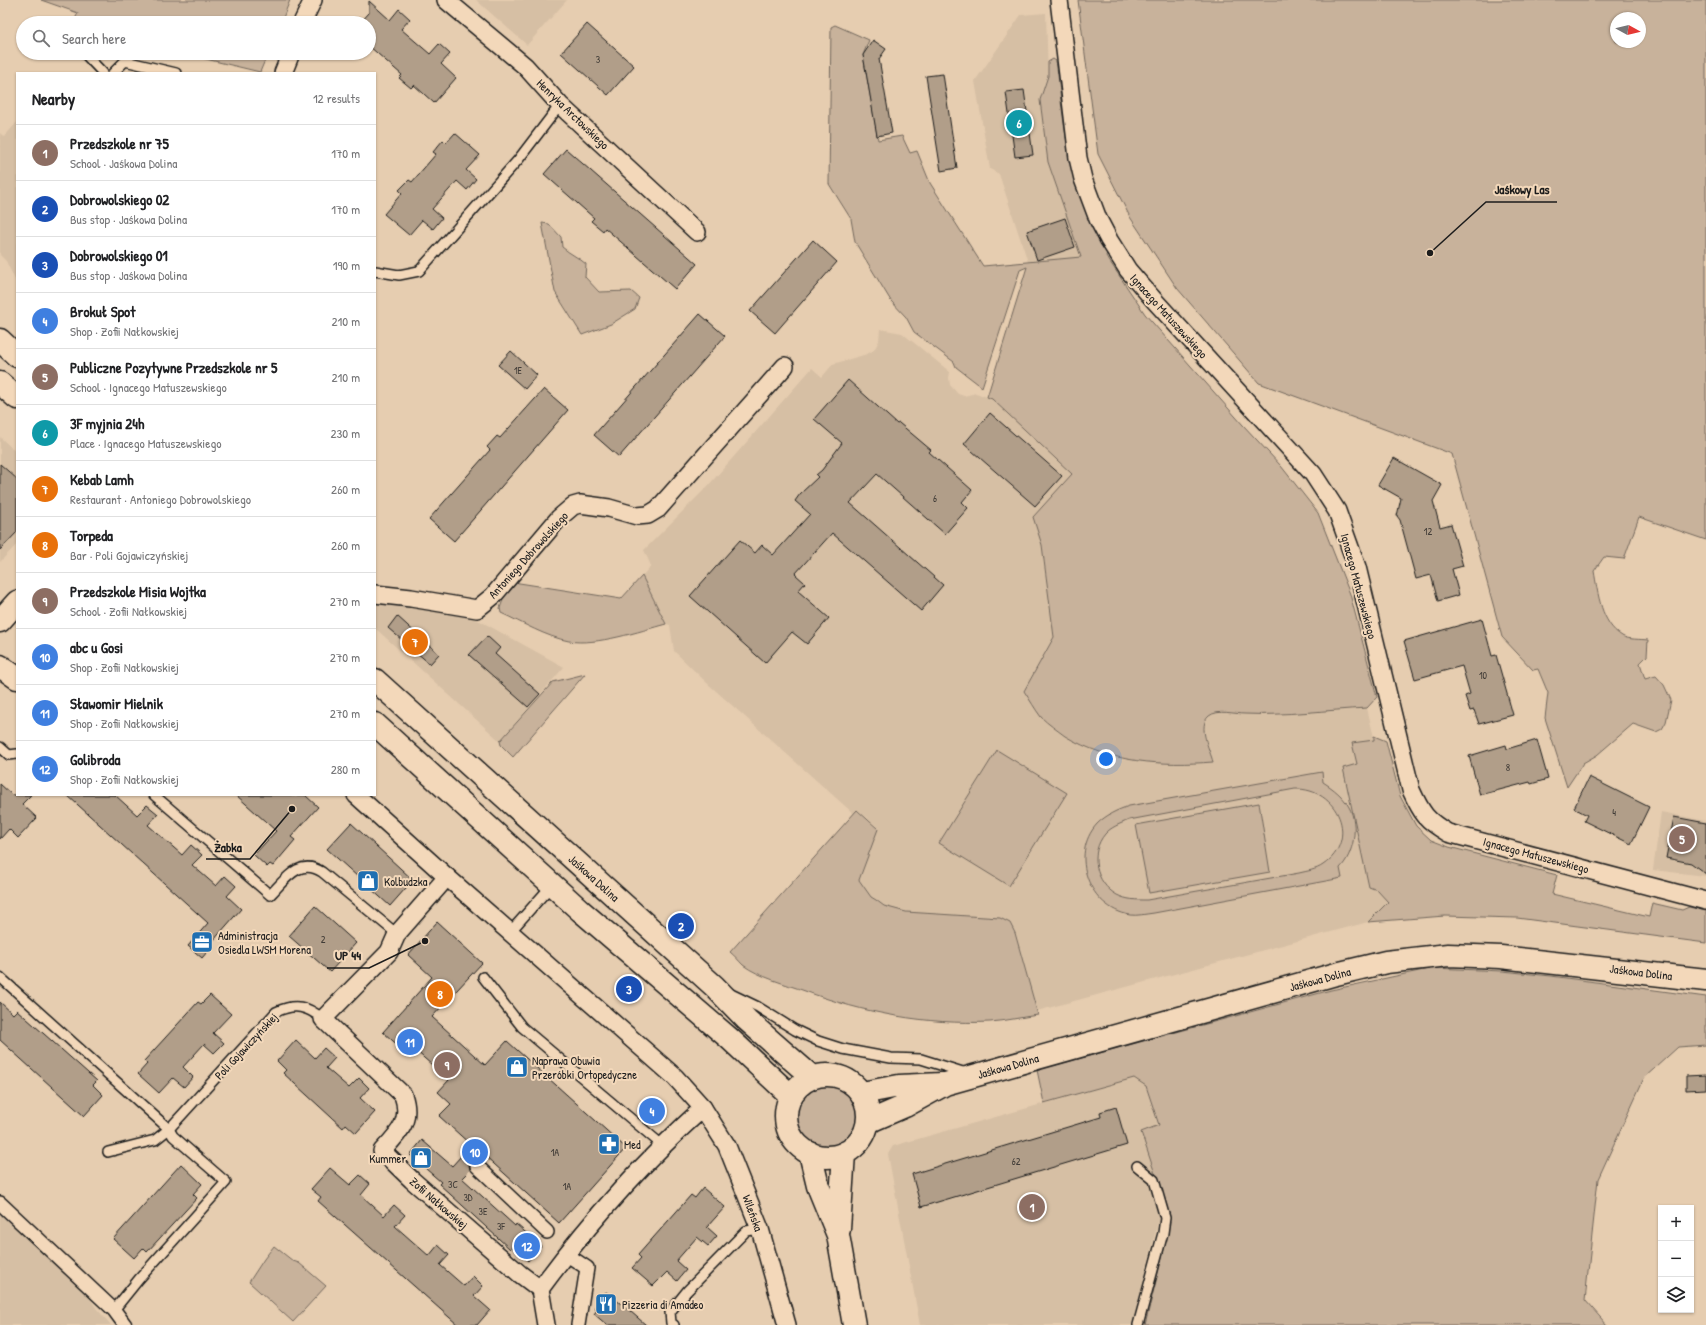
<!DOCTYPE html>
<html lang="en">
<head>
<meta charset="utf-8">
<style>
	body { margin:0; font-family:"Patrick Hand",sans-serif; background:#f6f6f6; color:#202124 }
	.controls { position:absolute; right:12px; bottom:12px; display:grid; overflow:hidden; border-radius:0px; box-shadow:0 1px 3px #0004 }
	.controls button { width:36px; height:36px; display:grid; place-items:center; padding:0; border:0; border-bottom:1px solid #e0e0e0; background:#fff; color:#202124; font:20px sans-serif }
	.compass { position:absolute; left:1610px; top:12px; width:36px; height:36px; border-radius:50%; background:#fff; box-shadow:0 1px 3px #0004; rotate:98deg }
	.you { position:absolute; left:1106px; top:759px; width:14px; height:14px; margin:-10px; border:3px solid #fff; border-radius:50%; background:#1a73e8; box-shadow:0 0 0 6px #1a73e833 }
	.badge { display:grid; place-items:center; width:26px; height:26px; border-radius:50%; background:#db2777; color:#fff; font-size:13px; font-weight:700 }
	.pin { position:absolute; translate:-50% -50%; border:2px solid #fff; box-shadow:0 1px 4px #0006 }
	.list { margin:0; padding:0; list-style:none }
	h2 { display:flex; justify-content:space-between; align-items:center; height:52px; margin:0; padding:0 16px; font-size:17px }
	h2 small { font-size:13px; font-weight:400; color:#757577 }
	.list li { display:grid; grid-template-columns:26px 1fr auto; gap:12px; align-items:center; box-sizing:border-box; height:56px; padding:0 16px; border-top:1px solid #e0e0e0 }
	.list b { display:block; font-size:15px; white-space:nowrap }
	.list p { margin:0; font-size:13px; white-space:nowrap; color:#757577 }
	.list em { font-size:13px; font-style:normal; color:#757577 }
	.icon { flex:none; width:22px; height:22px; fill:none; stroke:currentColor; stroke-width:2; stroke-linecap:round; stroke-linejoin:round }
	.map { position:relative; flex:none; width:1706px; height:1325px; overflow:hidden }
	.search { position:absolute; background:#fff; box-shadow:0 1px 3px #0004; left:16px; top:16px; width:360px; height:44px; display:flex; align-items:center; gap:10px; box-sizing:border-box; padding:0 14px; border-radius:22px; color:#757577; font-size:15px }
	.panel { position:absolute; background:#fff; box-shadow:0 1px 3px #0004; left:16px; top:72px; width:360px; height:724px; border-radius:0px }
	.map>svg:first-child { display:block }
	.built { fill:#d6bfa4 }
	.green { fill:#c8b29b; stroke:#72675c; fill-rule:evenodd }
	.building { fill:#b19e89; stroke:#1c1c1c }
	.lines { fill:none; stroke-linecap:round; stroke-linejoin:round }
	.service-casing { stroke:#1c1c1c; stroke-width:12 }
	.pedestrian-casing { stroke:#1c1c1c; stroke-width:16 }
	.minor-casing { stroke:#1c1c1c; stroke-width:20 }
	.tertiary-casing { stroke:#1c1c1c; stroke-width:25 }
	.service { stroke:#f3d8ba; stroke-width:9 }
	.pedestrian { stroke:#f3d8ba; stroke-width:13 }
	.minor { stroke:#f3d8ba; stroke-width:17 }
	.tertiary { stroke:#f3d8ba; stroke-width:22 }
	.labels { text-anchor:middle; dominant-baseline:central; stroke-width:4; stroke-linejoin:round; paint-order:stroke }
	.number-label { font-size:10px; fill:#413c37 }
	.street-label { font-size:12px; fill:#1c1c1c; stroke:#f3d8ba }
	.poi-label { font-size:12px; fill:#1c1c1c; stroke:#f3d8ba; text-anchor:start }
	.leader { fill:none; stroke:#1c1c1c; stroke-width:1.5 }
	.callout-dot { fill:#1c1c1c; stroke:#f3d8ba; stroke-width:1.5 }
	.callout-label { font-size:13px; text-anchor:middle; font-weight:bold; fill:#1c1c1c; stroke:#f3d8ba; stroke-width:4; stroke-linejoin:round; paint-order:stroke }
</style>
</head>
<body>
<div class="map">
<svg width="1706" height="1325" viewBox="0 0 1706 1325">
	<rect width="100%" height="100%" fill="#e6cdb0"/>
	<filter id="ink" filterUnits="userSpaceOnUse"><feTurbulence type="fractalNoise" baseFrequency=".025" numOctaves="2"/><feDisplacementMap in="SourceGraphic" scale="8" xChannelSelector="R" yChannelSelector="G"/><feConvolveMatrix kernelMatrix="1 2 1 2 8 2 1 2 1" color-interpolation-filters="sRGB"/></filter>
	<g filter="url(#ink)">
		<g class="built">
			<path d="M476 0H567L527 45Z"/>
			<path d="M1046 13 1048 76 1040 100 1048 162 1081 258 1028 262 999 174 990 169 975 81 1021 15Z"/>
			<path d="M17 122V284L6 261 0 255V133L4 137Z"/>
			<path d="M880 329 902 333 950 372 949 378 950 385 958 394 964 396 976 393 992 399 1087 479 1042 545 1054 637 1024 691 1041 717 1055 729 1075 742 1097 752 1122 759 1157 763 1185 764 1213 762 1204 732 1205 723 1209 716 1218 711 1274 715 1367 708 1380 763 1403 887 1368 922 1037 1011 1015 933 1010 923 1000 918 906 912 884 906 871 897 859 881 877 827 858 810 854 814 707 683 674 651 670 625 666 624 642 576 651 566 644 550 707 487 812 368 822 377 833 364 867 354 874 350 879 341Z"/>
			<path d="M0 437 17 453V544L0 562Z"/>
			<path d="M385 602 453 612 480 621 564 667 500 741 375 628V603Z"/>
			<path d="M1661 812 1706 821V876L1653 870Z"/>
			<path d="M1134 1078 1146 1086 1159 1125 1141 1132 1170 1218H1159L1133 1325H920L888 1154 893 1146Z"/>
			<path d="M0 1213 90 1298 96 1308 111 1325H0Z"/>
		</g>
		<g class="green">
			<path d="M41 0H290L281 23H73L78 13Z"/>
			<path d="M1078 0H1706V540L1639 517 1624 559 1604 557 1594 571C1598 594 1601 623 1622 636 1628 640 1641 639 1648 640L1647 656 1640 663 1645 679 1656 676 1664 685 1671 700 1666 722 1662 729 1656 732 1633 724 1597 755 1583 763 1567 787 1545 718 1548 693 1538 669 1533 670 1502 637 1452 454 1259 383 1177 288 1130 217 1098 154ZM1616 18H1640V42H1616Z"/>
			<path d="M835 25 869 40 863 55 878 140 902 136 910 153 917 151 930 183 983 266 1081 257 1048 162 1040 100 1048 76V62L1053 59 1056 61C1059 79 1060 98 1063 116 1069 165 1081 211 1107 253L1106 256 1145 314 1243 425 1281 466 1318 513 1350 594 1377 697 1367 708C1326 710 1286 716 1245 714 1234 714 1218 709 1209 716 1197 726 1210 750 1213 762 1162 766 1110 763 1065 736 1057 730 1048 724 1041 717 1035 709 1030 700 1024 691L1054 637 1042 545 1033 517 1072 474 992 399 987 397 1027 267 1020 270 982 387 956 367 954 362 914 332 906 317 891 301 855 242 851 219 829 184 831 27Z"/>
			<path d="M181 53H268L260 72Z"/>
			<path d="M542 223 549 224 561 237 562 247C570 254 578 257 586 264L585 277 599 292 631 291 639 298 635 309 611 324 582 335 555 292Z"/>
			<path d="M642 576 666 624C640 631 596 646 569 641 546 637 523 623 501 613L500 608 503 600 500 598 513 582 621 599Z"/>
			<path d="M585 674 513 757 501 745 500 741 553 682Z"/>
			<path d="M1374 736 1386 741 1400 796 1416 826 1431 840 1449 847 1557 875 1552 894 1649 917 1652 903 1682 910 1689 907 1706 911V943L1517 918 1445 916 1368 922 1388 902 1377 890 1369 887 1343 768 1357 764 1352 743 1374 740Z"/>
			<path d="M997 750 1067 793 1009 886 939 843Z"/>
			<path d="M1322 772 1323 782C1334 789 1343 796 1349 807 1359 825 1354 854 1340 868L1342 878 1154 913C1146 914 1137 916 1130 915 1089 908 1069 855 1097 824 1106 815 1117 810 1129 806ZM1295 789C1338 788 1360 840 1323 865 1316 870 1307 871 1299 873L1147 900C1136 900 1127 900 1117 895 1095 883 1089 853 1105 834 1111 827 1120 824 1129 820Z"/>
			<path d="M1259 803 1270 872 1149 893 1136 825Z"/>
			<path d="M857 810 878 829 859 880 871 897 876 900 884 906 906 912 1000 918 1010 923 1015 933 1038 1015C1022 1017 1006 1021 990 1022 927 1025 863 1013 805 991 786 984 759 977 743 965 739 961 735 956 730 952Z"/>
			<path d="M1433 968 1502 971 1551 976 1706 997V1045L1678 1047 1644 1078 1598 1179 1585 1300 1607 1325H1145L1168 1233 1170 1218 1141 1132 1159 1125 1146 1086 1134 1078 1044 1103 1037 1070 1331 990Z"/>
			<circle cx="827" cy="1115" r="31"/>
			<path d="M274 1246 293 1261 299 1263 326 1286 293 1322 249 1282 264 1259Z"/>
		</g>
		<g class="building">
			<path d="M369 1 390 20 399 9 410 19 401 29 430 54 439 44 450 54 441 64 456 78 434 103 414 85 411 88 399 78 402 75 369 46V23H360L369 13Z"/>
			<path d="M587 24 634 66 608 95 561 53Z"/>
			<path d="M873 40 886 49 879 59 892 133 877 136 863 55Z"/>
			<path d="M943 74 957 168 941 171 926 76Z"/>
			<path d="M1024 90 1033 155 1015 157 1006 92Z"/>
			<path d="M455 133 480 155 466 170 476 179 467 190 457 181 432 209 442 218 433 229 422 220 409 235 384 214 402 193 399 190 409 180 412 182 436 154 433 152 443 140 446 143Z"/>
			<path d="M566 149 697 264 675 289 605 228 603 231 591 221 594 218 544 174Z"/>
			<path d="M1065 218 1075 247 1037 260 1027 231Z"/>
			<path d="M813 240 837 262 775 333 750 311Z"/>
			<path d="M700 314 725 336 619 457 594 435Z"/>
			<path d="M511 351 537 375 525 389 498 365Z"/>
			<path d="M848 380 897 424 899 423 931 450 929 452 972 490 962 502 968 508 945 534 877 474 850 503 943 585 921 611 832 533 795 574 805 583 798 591 829 618 807 644 792 632 765 663 690 596 740 540 755 553 762 545 773 555 810 514 795 501 800 494 818 477 816 475 822 470 842 443 814 419Z"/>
			<path d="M544 389 568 410 454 541 429 519 490 450 487 447 497 436 500 438Z"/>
			<path d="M990 413 1062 476 1035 506 964 444Z"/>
			<path d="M1394 458 1442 485 1433 501 1440 527 1451 524 1463 566 1452 569 1459 595 1438 601 1431 575 1416 579 1400 520 1397 516 1401 498 1378 485Z"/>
			<path d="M0 464 17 479V532L0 550Z"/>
			<path d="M397 616 439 654 430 664 388 628Z"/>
			<path d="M1482 619 1492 656 1496 655 1513 715 1479 724 1474 710 1470 711 1465 696 1470 694 1462 666 1415 679 1404 641Z"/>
			<path d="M487 636 500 648 495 654 540 694 528 707 469 655Z"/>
			<path d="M1537 740 1548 779 1531 784 1530 782 1480 795 1469 756 1506 745 1507 749Z"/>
			<path d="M1589 777 1649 807 1631 844 1584 821 1587 815 1574 808Z"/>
			<path d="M0 784 12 795H31L22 804 37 818 18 838 9 829 0 839Z"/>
			<path d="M67 795H115L137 815 147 805 158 814 148 825 182 855 191 845 202 855 192 865 216 886 225 876 236 886 227 896 241 909 212 942 214 944 202 958 188 946 208 923Z"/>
			<path d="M236 795H305L318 807 291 837 295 840 273 866 270 864 267 867 254 855 276 831Z"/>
			<path d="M1674 817 1706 823V874L1691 863 1666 858Z"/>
			<path d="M351 823 413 880 390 906 327 849Z"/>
			<path d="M315 906 356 943 330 972 289 936Z"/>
			<path d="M437 922 482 963 432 1017 485 1065 507 1041 626 1148 559 1223 483 1154 480 1159 475 1158 471 1161 469 1165 470 1170 462 1178 515 1226 516 1224 541 1246 528 1261 512 1247 510 1249 439 1184 441 1182 410 1155 422 1140 452 1166 471 1145 439 1116 451 1104 438 1092 449 1080 407 1043 402 1049 383 1032 432 977 408 955Z"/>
			<path d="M210 995 231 1014 213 1033 224 1043 214 1053 204 1044 183 1067 193 1077 184 1087 173 1078 159 1093 138 1074 147 1064 144 1061 198 1002 201 1004Z"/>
			<path d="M0 1002 13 1014 17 1010 97 1081 93 1085 103 1095 84 1116 0 1040Z"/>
			<path d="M296 1040 315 1058 324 1048 335 1058 326 1068 349 1088 359 1078 369 1088 360 1098 375 1112 356 1133 346 1124 343 1128 283 1073 286 1070 277 1061Z"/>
			<path d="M1706 1075V1089L1686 1090V1076Z"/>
			<circle cx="653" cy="1112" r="9"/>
			<path d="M1116 1107 1127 1145 921 1207 912 1174 1101 1117 1100 1112Z"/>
			<path d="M181 1164 202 1184 193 1194 197 1198 147 1252 143 1248 134 1258 113 1239Z"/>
			<path d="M330 1168 350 1185 360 1175 370 1184 361 1195 384 1216 394 1205 405 1215 395 1226 429 1256 438 1245 449 1255 440 1265 464 1286 473 1276 483 1286 474 1296 490 1310 477 1325H458L318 1201 321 1197 311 1189Z"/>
			<path d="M703 1188 725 1207 707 1227 717 1236 708 1246 697 1237 676 1261 686 1270 677 1281 667 1272 653 1286 632 1268 641 1258 638 1255 691 1195 695 1198Z"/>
			<path d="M606 1292 630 1311 646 1325H607L594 1314 597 1310 594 1308Z"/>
		</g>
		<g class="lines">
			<g class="service-casing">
				<g id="service">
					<path d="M84 53 103 73"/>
					<path d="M113 73 125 61 176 73"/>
					<path d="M375 271 399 275 419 271 518 160 560 105"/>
					<path d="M0 747 9 755 17 754"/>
					<path d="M154 795 270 895C285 880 299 857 322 872L397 934"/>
					<path d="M510 932 552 885"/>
					<path d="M0 977 169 1129 173 1136 226 1182 139 1279 114 1310"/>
					<path d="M483 977 522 1027 662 1145"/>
					<path d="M731 994 758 1007 795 1030 818 1041 843 1049 891 1058 921 1059 966 1073"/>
					<path d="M108 1152 155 1140 169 1129 276 1012C295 1003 307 1006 323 1019"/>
					<path d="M1137 1166 1154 1180 1165 1218 1163 1233 1138 1325"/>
					<path d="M674 1325 671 1323 670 1312 687 1291 746 1231 760 1229"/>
				</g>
			</g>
			<g class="pedestrian-casing">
				<g id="pedestrian">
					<path d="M477 1166 547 1232"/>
					<path d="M0 1203 114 1310 125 1325"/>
					<path d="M566 1254 587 1268 578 1325"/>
				</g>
			</g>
			<g class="minor-casing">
				<g id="minor">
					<path d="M446 0 525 66 560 105 697 232"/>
					<path d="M1059 0 1078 158 1083 179 1098 219 1109 240 1128 270 1154 300 1313 474 1337 511 1357 567 1411 790C1422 814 1426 820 1448 833L1706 901"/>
					<path d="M302 23 313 0"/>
					<path d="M283 73 291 53"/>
					<path d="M375 594 411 598 477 609 493 596 559 518 573 506 580 504 609 508 637 516 648 515 658 509 785 366"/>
					<path d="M356 795 447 877 675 1077 703 1108 727 1146 760 1229 787 1325"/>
					<path d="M447 877 397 934 389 952 323 1019 403 1095C412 1121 399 1133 382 1151L412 1180 520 1274 540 1289"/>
					<path d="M546 1325 540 1289C588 1224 643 1162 703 1108"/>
				</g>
			</g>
			<g class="tertiary-casing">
				<g id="tertiary">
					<path d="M0 340 17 356"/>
					<path d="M0 383 17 398"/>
					<path d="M0 621 17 602"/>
					<path d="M0 666 17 678"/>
					<path d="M375 680 714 986 747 1020 812 1077"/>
					<path d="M375 724 581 911 730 1039 791 1096"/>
					<circle cx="827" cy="1116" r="41"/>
					<path d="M862 1093 899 1086 942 1084"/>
					<path d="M868 1122 905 1106 945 1084 1336 974 1386 962 1448 955 1501 957 1706 980"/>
					<path d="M810 1153 818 1186 838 1235 854 1325"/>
					<path d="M839 1229 844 1153"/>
				</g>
			</g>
			<use href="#service" class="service"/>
			<use href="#pedestrian" class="pedestrian"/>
			<use href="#minor" class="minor"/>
			<use href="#tertiary" class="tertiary"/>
		</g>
	</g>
	<defs>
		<g id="shop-square" transform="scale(1.15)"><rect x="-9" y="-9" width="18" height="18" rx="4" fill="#1f6fb2" stroke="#f3d8ba"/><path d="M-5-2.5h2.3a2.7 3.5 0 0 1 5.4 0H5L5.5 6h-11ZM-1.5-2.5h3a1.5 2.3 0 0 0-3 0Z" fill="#fff"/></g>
		<g id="office-square" transform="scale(1.15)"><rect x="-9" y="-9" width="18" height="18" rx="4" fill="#1f6fb2" stroke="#f3d8ba"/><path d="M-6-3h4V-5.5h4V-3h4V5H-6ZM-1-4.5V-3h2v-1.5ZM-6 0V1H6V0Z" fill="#fff"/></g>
		<g id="pharmacy-square" transform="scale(1.15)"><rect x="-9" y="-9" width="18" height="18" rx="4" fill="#1f6fb2" stroke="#f3d8ba"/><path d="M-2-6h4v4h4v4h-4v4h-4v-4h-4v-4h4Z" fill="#fff"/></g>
		<g id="restaurant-square" transform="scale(1.15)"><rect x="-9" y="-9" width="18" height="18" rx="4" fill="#1f6fb2" stroke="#f3d8ba"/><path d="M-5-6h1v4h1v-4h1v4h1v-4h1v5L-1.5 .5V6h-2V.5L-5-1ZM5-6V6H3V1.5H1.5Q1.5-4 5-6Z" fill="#fff"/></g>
	</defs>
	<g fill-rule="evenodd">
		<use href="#shop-square" x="368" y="881"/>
		<use href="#office-square" x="202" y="942"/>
		<use href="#shop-square" x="517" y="1067"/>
		<use href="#pharmacy-square" x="609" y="1144"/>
		<use href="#shop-square" x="421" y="1158"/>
		<use href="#restaurant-square" x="606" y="1304"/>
	</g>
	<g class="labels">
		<g class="number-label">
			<text x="598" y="59">3</text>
			<text x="518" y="370">1E</text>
			<text x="935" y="498">6</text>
			<text x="1428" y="531">12</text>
			<text x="1483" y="675">10</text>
			<text x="1508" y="767">8</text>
			<text x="1614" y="812">4</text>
			<text x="323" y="939">2</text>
			<text x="555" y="1152">1A</text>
			<text x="1016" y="1161">62</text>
			<text x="453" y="1184">3C</text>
			<text x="567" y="1186">1A</text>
			<text x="468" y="1197">3D</text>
			<text x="483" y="1211">3E</text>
			<text x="501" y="1226">3F</text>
		</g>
		<g class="street-label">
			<text transform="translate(573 114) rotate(44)">Henryka Arctowskiego</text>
			<text transform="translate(1169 316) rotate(48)">Ignacego Matuszewskiego</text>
			<text transform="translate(528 555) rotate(-48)">Antoniego Dobrowolskiego</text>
			<text transform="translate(1359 586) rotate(75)">Ignacego Matuszewskiego</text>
			<text transform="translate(1536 855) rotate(15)">Ignacego Matuszewskiego</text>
			<text transform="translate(594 878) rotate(42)">Jaśkowa Dolina</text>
			<text transform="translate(1641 972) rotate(7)">Jaśkowa Dolina</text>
			<text transform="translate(1320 979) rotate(-15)">Jaśkowa Dolina</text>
			<text transform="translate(246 1046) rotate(-47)">Poli Gojawiczyńskiej</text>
			<text transform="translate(1008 1066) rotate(-16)">Jaśkowa Dolina</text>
			<text transform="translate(439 1203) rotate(41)">Zofii Nałkowskiej</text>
			<text transform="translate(753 1213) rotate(70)">Wileńska</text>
		</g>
		<g class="poi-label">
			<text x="384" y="881">Kolbudzka</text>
			<text x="218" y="935">Administracja<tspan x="218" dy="14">Osiedla LWSM Morena</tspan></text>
			<text x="532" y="1060">Naprawa Obuwia<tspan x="532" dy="14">Przeróbki Ortopedyczne</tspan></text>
			<text x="624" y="1144">Med</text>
			<text x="406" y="1158" text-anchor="end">Kummer</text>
			<text x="622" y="1304">Pizzeria di Amadeo</text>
		</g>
	</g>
	<path class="leader" d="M1430 253L1486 202H1557M292 809L250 859H206M425 941L369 968H327"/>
	<g class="callout-dot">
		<circle cx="1430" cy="253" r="4"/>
		<circle cx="292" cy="809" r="4"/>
		<circle cx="425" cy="941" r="4"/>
	</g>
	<g class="callout-label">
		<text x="1522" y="194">Jaśkowy Las</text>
		<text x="228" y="852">Żabka</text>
		<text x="348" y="960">UP 44</text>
	</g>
</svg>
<div class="controls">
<button>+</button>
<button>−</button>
<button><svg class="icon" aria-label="layers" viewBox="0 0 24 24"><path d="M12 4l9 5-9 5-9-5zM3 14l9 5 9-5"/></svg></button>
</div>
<svg class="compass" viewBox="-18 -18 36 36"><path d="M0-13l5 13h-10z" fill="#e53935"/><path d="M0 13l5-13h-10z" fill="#757577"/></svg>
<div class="you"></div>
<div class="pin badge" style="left:1032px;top:1207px;background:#8d6e63">1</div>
<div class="pin badge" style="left:681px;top:926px;background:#1a4fb4">2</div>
<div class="pin badge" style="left:629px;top:989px;background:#1a4fb4">3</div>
<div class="pin badge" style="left:652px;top:1111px;background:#3f7fe0">4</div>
<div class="pin badge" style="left:1682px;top:839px;background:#8d6e63">5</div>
<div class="pin badge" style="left:1019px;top:123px;background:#0f9aa8">6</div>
<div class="pin badge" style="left:415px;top:642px;background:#e8710a">7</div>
<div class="pin badge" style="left:440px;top:994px;background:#e8710a">8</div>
<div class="pin badge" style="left:447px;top:1065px;background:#8d6e63">9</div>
<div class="pin badge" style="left:475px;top:1152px;background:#3f7fe0">10</div>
<div class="pin badge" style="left:410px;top:1042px;background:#3f7fe0">11</div>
<div class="pin badge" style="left:527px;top:1246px;background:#3f7fe0">12</div>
<div class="search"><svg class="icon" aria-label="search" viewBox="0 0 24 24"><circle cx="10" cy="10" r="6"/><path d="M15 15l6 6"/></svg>Search here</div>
<section class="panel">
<h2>Nearby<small>12 results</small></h2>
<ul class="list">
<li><span class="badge" style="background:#8d6e63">1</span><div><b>Przedszkole nr 75</b><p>School · Jaśkowa Dolina</p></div><em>170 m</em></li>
<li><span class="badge" style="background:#1a4fb4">2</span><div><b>Dobrowolskiego 02</b><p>Bus stop · Jaśkowa Dolina</p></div><em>170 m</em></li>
<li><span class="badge" style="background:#1a4fb4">3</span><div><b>Dobrowolskiego 01</b><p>Bus stop · Jaśkowa Dolina</p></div><em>190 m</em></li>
<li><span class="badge" style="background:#3f7fe0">4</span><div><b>Brokuł Spot</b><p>Shop · Zofii Nałkowskiej</p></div><em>210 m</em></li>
<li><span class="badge" style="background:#8d6e63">5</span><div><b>Publiczne Pozytywne Przedszkole nr 5</b><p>School · Ignacego Matuszewskiego</p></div><em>210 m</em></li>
<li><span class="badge" style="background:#0f9aa8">6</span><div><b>3F myjnia 24h</b><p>Place · Ignacego Matuszewskiego</p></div><em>230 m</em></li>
<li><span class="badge" style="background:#e8710a">7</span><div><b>Kebab Lamh</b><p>Restaurant · Antoniego Dobrowolskiego</p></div><em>260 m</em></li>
<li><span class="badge" style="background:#e8710a">8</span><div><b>Torpeda</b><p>Bar · Poli Gojawiczyńskiej</p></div><em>260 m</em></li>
<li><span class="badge" style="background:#8d6e63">9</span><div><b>Przedszkole Misia Wojtka</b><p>School · Zofii Nałkowskiej</p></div><em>270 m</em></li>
<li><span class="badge" style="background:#3f7fe0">10</span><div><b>abc u Gosi</b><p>Shop · Zofii Nałkowskiej</p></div><em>270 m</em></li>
<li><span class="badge" style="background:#3f7fe0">11</span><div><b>Sławomir Mielnik</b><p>Shop · Zofii Nałkowskiej</p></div><em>270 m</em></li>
<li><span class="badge" style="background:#3f7fe0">12</span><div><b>Golibroda</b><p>Shop · Zofii Nałkowskiej</p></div><em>280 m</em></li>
</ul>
</section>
</div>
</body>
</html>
